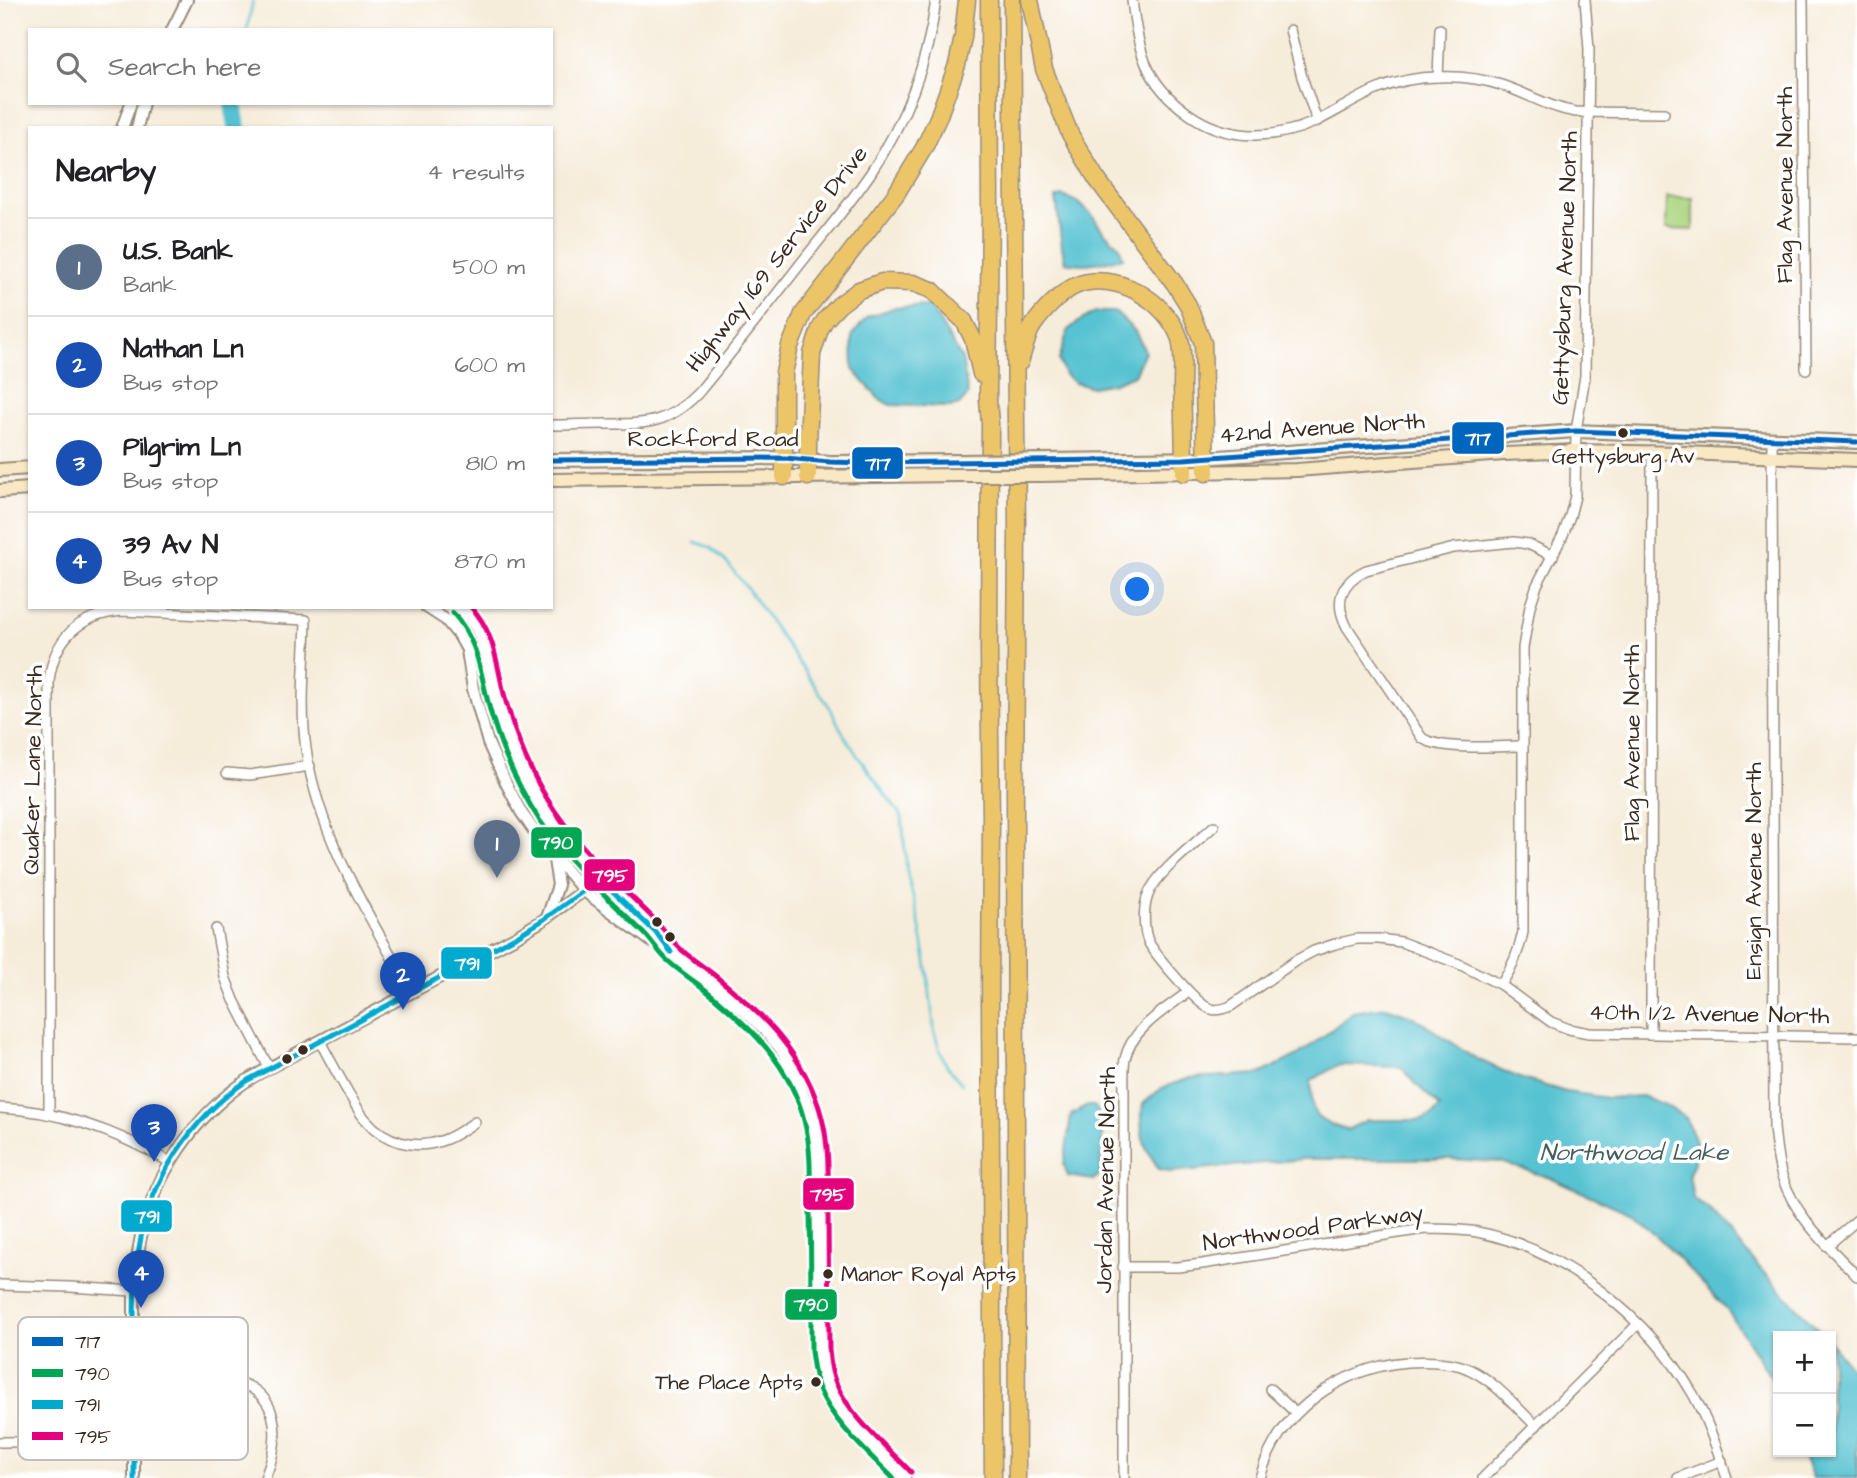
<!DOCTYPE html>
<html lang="en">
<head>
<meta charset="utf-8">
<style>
	body { margin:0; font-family:"Architects Daughter",sans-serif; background:#f6f6f6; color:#202124 }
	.controls { position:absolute; right:21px; bottom:21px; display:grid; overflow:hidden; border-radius:0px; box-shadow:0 2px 5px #0004 }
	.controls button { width:63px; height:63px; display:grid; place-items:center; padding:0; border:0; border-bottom:2px solid #e0e0e0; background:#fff; color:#202124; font:35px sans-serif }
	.you { position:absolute; left:1138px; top:590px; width:24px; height:24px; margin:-18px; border:5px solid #fff; border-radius:50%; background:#1a73e8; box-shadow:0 0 0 10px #1a73e833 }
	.badge { display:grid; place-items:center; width:46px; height:46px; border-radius:50%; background:#2563eb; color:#fff; font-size:23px; font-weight:700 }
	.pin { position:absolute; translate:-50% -58px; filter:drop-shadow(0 2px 4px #0008) }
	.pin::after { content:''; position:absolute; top:37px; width:24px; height:21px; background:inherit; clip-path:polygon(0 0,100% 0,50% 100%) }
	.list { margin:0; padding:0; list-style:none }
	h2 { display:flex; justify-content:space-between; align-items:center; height:91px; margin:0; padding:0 28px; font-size:30px }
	h2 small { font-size:23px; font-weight:400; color:#757577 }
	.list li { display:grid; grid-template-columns:46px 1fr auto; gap:21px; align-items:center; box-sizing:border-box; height:98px; padding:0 28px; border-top:2px solid #e0e0e0 }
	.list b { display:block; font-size:26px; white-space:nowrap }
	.list p { margin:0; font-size:23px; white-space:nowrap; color:#757577 }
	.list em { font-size:23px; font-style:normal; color:#757577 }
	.icon { flex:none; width:38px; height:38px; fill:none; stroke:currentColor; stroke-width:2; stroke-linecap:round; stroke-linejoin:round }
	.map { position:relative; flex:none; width:1857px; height:1478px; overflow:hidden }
	.search { position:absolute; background:#fff; box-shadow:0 2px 5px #0004; left:28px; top:28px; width:525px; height:77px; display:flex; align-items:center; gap:18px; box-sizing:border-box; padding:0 24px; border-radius:0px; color:#757577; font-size:26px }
	.panel { position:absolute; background:#fff; box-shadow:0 2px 5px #0004; left:28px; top:126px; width:525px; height:483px; border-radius:0px }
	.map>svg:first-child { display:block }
	.green { fill:#abd581; stroke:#738050; stroke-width:2 }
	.water { fill:#57c2d2; stroke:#497678; stroke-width:2; fill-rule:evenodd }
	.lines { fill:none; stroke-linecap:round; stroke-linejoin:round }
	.stream { stroke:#57c2d2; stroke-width:2.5 }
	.river { stroke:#57c2d2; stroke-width:18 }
	.minor-casing { stroke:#988b7c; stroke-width:12 }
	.tertiary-casing { stroke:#988b7c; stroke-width:14 }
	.secondary-casing { stroke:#988b7c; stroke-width:16 }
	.motorway-casing { stroke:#988b7c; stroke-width:19 }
	.minor { stroke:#fff; stroke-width:9 }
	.tertiary { stroke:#fff; stroke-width:10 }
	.secondary { stroke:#f8e8c3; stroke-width:12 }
	.motorway { stroke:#edc569; stroke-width:16 }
	.secondary-bridge-casing { stroke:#988b7c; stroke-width:16; stroke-linecap:butt }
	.secondary-bridge { stroke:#f8e8c3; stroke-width:12 }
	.bus-1-casing { stroke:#fff; stroke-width:10 }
	.bus-2-casing { stroke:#fff; stroke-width:10 }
	.bus-3-casing { stroke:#fff; stroke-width:10 }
	.bus-4-casing { stroke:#fff; stroke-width:10 }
	.bus-1 { stroke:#0065bd; stroke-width:5 }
	.bus-2 { stroke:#00a651; stroke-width:5 }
	.bus-3 { stroke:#00a9ce; stroke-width:5 }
	.bus-4 { stroke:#e5007d; stroke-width:5 }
	.bus-dot { fill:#3b2a1e; stroke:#fff; stroke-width:2.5 }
	.labels { text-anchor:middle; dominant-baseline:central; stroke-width:7; stroke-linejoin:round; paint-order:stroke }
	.bus-label { font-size:21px; fill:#3b2a1e; stroke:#fff }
	.street-label { font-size:23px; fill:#3b2a1e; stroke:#fff }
	.water-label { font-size:24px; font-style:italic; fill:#455f5d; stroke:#fff }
	.key { fill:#fff; stroke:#c4bfbc; stroke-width:2 }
	.key-label { font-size:19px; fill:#3b2a1e }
	.line-badge { stroke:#fff; stroke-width:2.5 }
	.badge-label { font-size:19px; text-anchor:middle; font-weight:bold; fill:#fff }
</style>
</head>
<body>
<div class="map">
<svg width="1857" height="1478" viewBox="0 0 1857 1478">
	<rect width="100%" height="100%" fill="#fff"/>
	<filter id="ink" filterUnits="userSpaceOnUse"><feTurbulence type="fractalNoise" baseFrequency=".0143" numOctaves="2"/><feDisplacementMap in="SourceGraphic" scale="14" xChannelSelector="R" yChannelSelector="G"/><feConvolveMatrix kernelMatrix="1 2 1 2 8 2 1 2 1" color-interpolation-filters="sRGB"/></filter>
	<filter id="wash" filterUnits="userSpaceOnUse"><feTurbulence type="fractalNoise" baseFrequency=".00686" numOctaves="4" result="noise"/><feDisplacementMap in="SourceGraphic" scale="28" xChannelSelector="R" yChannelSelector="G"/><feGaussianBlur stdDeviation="1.57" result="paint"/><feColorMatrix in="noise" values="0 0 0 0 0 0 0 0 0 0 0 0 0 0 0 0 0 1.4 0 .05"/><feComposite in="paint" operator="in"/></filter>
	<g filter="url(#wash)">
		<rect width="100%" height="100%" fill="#f6ecda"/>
		<path class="green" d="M1667 197 1693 198V230L1666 229Z"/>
		<g class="water">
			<path d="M1063 196 1077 202 1091 214 1103 231 1119 246 1123 258C1103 262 1085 266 1065 262L1062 247 1056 198Z"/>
			<path d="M930 306 962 359 968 395 959 405 950 407 890 405 878 398 853 369 852 336 867 317 894 308Z"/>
			<path d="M1096 312H1115L1135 331 1145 351 1134 375 1114 383 1092 387 1075 383 1065 375 1059 360 1068 330 1078 322Z"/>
			<path d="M1386 1007 1412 1016 1477 1059 1519 1078 1566 1092 1608 1098 1642 1096 1663 1104 1686 1118 1699 1150 1689 1174 1693 1199 1708 1209 1773 1283 1825 1336H1778V1393L1773 1380 1726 1308 1661 1240 1632 1214 1550 1178 1501 1162 1450 1159H1304L1171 1172 1159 1169C1141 1142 1139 1135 1143 1104L1162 1088 1189 1078 1260 1074 1296 1056 1324 1036 1353 1012ZM1338 1065 1401 1067 1417 1085 1440 1107 1433 1115 1422 1120H1367L1347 1130C1311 1119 1312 1117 1311 1081Z"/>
			<path d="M1087 1106H1094L1103 1118 1100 1175 1093 1180 1068 1176 1064 1165 1071 1115Z"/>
			<path d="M1831 1343 1857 1376V1478H1813L1802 1452H1831Z"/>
		</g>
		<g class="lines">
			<g class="stream">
				<path d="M247 30 253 0"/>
				<path d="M695 542 710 547 727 563 747 588 829 706 844 735 859 758 902 817 907 873 918 917 926 961 935 1035 940 1051 947 1066 962 1084"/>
			</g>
			<path class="river" d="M233 103 237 128"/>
		</g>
	</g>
	<g filter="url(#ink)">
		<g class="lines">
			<g class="minor-casing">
				<g id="minor">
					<path d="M1132 0C1138 51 1145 83 1189 114 1227 141 1273 140 1315 122 1336 112 1355 99 1376 90 1395 82 1418 77 1438 77 1458 76 1482 79 1501 85 1527 93 1549 108 1576 112L1664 113"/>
					<path d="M1803 0 1806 369"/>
					<path d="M1290 30 1302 77 1317 121"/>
					<path d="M1438 77 1440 29"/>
					<path d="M551 425C570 425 588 424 607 424 647 424 668 424 698 393 730 355 760 315 791 276 817 242 846 209 870 174 905 122 928 62 936 0"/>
					<path d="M1772 438 1774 1128C1776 1144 1777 1161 1782 1176 1795 1217 1828 1246 1857 1276"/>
					<path d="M1523 746C1498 746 1441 751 1422 738L1347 627C1334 602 1340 583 1366 570L1454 548 1514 542 1528 544 1553 556"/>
					<path d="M227 773 250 775 310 766"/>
					<path d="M1214 826C1196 843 1156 873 1148 895 1143 908 1143 931 1149 943 1156 955 1198 1006 1211 1009 1218 1011 1224 1009 1231 1006L1295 961 1314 951 1335 944 1357 939H1379L1401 942 1459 964 1501 985 1551 1022 1569 1029 1589 1033 1857 1037"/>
					<path d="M216 929 225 977 234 1000 269 1068"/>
					<path d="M1501 985C1512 968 1519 952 1523 932V648L1530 606 1537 585 1563 535 1570 516 1575 496 1576 431 1585 376 1589 49 1585 0"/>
					<path d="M1651 1034 1652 451"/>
					<path d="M320 1041C329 1059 339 1076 349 1094 355 1103 359 1113 367 1121 385 1142 415 1150 441 1141 454 1137 464 1129 475 1122"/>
					<path d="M0 1108C61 1111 118 1132 170 1162"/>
					<path d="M49 1113V681C54 638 79 615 122 611L306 620C305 663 300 707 306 749 319 838 369 915 412 993"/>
					<path d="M1827 1246 1857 1220"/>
					<path d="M1123 1267H1178L1202 1264 1424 1229C1442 1229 1460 1229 1477 1232 1563 1248 1650 1320 1693 1394 1708 1421 1717 1449 1727 1478"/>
					<path d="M0 1285 70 1287 134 1291"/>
					<path d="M135 1380H228C281 1389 282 1436 265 1478"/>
					<path d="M1270 1389 1296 1413"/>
					<path d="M0 1442 134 1441"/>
					<path d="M1124 1478V1092C1124 1082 1123 1070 1125 1059 1132 1028 1165 1010 1188 992"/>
					<path d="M1260 1478C1278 1411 1340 1368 1407 1362 1425 1361 1443 1361 1461 1366 1491 1376 1514 1405 1536 1426"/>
					<path d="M1483 1478 1638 1324"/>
					<path d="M1678 1478 1722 1461"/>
				</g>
			</g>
			<g class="tertiary-casing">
				<g id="tertiary">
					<path d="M172 30 187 0"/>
					<path d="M122 128 131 103"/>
					<path d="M137 128 143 103"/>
					<path d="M426 607 446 620 460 637 467 650 473 689 488 743 506 783 521 812 541 841 584 891 652 942 671 952 744 1010 763 1028 780 1048 794 1071 813 1119 819 1155 820 1351C822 1364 823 1377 829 1389 842 1418 882 1454 905 1478"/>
					<path d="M459 607C488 633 487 664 496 699 500 716 506 734 512 750 531 799 565 845 602 882 625 904 650 925 670 950"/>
					<path d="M548 915 558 885 554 860"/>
					<path d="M134 1478V1291C136 1271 137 1252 142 1232 156 1174 193 1119 242 1084 250 1078 260 1073 269 1068L517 936 543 920 600 879"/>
				</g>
			</g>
			<g class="secondary-casing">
				<g id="secondary">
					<path d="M551 460 785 458 830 462 959 461"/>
					<path d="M1041 460 1205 458 1576 431 1857 442"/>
					<path d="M0 470 30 468"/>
					<path d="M1041 475 1297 470 1504 454 1576 451 1685 453 1857 460"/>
					<path d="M551 480 960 475"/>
					<path d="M0 491 30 489"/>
				</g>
			</g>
			<g class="motorway-casing">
				<g id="motorway">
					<path d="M989 0 990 209 988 400 990 424 989 651 991 819 990 1005 993 1478"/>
					<path d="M1012 0 1017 530 1015 794 1017 1478"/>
					<path d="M1030 0 1044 69 1070 134 1096 178 1175 284 1188 305 1203 343 1206 473"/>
					<path d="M1020 362C1023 352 1026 341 1030 331 1037 317 1060 293 1075 286 1115 269 1167 301 1180 339 1184 354 1182 372 1182 387 1183 416 1184 445 1184 473"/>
					<path d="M784 477V373L790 346 803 314 896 194 924 148 938 118 957 65 963 37 967 0"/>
					<path d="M808 477V442L812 354 820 329 825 320 839 305 859 290 882 282 913 283 932 290 964 321 973 339 981 374"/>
				</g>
			</g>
			<use href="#minor" class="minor"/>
			<use href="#tertiary" class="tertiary"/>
			<use href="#secondary" class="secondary"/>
			<use href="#motorway" class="motorway"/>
			<g class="secondary-bridge-casing">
				<g id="secondary-bridge">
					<path d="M959 461 1041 460"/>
					<path d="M960 475H1041"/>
				</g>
			</g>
			<use href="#secondary-bridge" class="secondary-bridge"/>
			<g class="bus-1-casing">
				<path id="bus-1" d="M551 460 785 458 830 462 870 463 1184 459 1576 431 1857 442"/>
			</g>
			<g class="bus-2-casing">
				<path id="bus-2" d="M453 613C482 645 480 681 493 720 504 756 520 790 540 821 569 863 608 898 644 933 653 942 659 953 668 961 679 971 691 979 702 987 748 1025 791 1063 805 1124 812 1153 810 1183 810 1213 811 1259 811 1305 811 1351 813 1364 814 1377 819 1389 834 1424 866 1451 893 1478"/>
			</g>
			<g class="bus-3-casing">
				<g id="bus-3">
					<path d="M600 879 657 934 671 952"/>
					<path d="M134 1478C134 1437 134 1396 134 1356 134 1320 133 1285 139 1249 149 1181 191 1118 248 1080L517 936 543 920 600 879"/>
				</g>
			</g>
			<g class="bus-4-casing">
				<path id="bus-4" d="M471 607C497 634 497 672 507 705 518 743 533 779 555 811 583 852 620 885 655 920 665 930 672 942 683 951 692 959 703 966 713 974 762 1013 806 1055 822 1118 830 1149 828 1181 828 1213 828 1259 829 1304 829 1350 830 1361 831 1373 836 1383 851 1418 885 1445 911 1472"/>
			</g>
			<use href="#bus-1" class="bus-1"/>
			<use href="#bus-2" class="bus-2"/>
			<use href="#bus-3" class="bus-3"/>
			<use href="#bus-4" class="bus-4"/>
		</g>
	</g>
	<g class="bus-dot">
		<circle cx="1623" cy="433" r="6"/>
		<circle cx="657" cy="922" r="6"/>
		<circle cx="670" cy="937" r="6"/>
		<circle cx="303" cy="1050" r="6"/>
		<circle cx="287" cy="1059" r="6"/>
		<circle cx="828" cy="1274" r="6"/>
		<circle cx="816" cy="1382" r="6"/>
	</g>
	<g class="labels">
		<g class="bus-label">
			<text x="1623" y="456">Gettysburg Av</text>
			<text x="841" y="1274" text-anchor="start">Manor Royal Apts</text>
			<text x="803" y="1382" text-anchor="end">The Place Apts</text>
		</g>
		<g class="street-label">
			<text transform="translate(1785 185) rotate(-90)">Flag Avenue North</text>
			<text transform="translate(777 259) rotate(-52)">Highway 169 Service Drive</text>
			<text transform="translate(1565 268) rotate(-88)">Gettysburg Avenue North</text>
			<text transform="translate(1322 428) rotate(-4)">42nd Avenue North</text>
			<text x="713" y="439">Rockford Road</text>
			<text transform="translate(1632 743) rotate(-90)">Flag Avenue North</text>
			<text transform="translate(33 770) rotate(-89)">Quaker Lane North</text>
			<text transform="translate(1754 871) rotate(-90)">Ensign Avenue North</text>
			<text transform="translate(1709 1014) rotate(1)">40th 1/2 Avenue North</text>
			<text transform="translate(1106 1180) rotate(-89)">Jordan Avenue North</text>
			<text transform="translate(1313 1228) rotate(-8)">Northwood Parkway</text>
		</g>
		<g class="water-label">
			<text x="1634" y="1153">Northwood Lake</text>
		</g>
	</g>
	<rect x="18" y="1317" width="230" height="143" rx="10" class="key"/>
	<rect x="32" y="1337" width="31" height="9" fill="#0065bd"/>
	<rect x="32" y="1369" width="31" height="8" fill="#00a651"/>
	<rect x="32" y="1400" width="31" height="9" fill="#00a9ce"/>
	<rect x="32" y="1432" width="31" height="8" fill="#e5007d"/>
	<g class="key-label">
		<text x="75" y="1348">717</text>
		<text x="75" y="1380">790</text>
		<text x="75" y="1411">791</text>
		<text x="75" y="1443">795</text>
	</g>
	<g class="line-badge">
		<rect x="1451" y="421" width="54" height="34" rx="7" fill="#0065bd"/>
		<rect x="851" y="446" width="53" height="34" rx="7" fill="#0065bd"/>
		<rect x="530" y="826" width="53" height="33" rx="7" fill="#00a651"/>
		<rect x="583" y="858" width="53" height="34" rx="7" fill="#e5007d"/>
		<rect x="440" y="946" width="53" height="34" rx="7" fill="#00a9ce"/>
		<rect x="802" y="1177" width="53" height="34" rx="7" fill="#e5007d"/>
		<rect x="120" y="1199" width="53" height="34" rx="7" fill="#00a9ce"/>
		<rect x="784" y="1288" width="54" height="33" rx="7" fill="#00a651"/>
	</g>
	<g class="badge-label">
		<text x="1478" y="445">717</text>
		<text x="878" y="470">717</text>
		<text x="556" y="849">790</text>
		<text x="610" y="882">795</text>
		<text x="467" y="970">791</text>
		<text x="828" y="1201">795</text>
		<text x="147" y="1223">791</text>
		<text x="811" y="1311">790</text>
	</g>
</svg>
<div class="controls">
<button>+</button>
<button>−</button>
</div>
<div class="you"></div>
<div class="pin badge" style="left:497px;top:878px;background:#5c6f8a">1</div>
<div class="pin badge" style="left:403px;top:1010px;background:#1a4fb4">2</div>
<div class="pin badge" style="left:154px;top:1162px;background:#1a4fb4">3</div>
<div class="pin badge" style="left:141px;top:1308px;background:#1a4fb4">4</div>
<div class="search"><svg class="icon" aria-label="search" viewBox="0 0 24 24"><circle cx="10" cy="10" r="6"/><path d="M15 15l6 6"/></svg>Search here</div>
<section class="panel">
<h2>Nearby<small>4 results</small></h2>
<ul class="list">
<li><span class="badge" style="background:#5c6f8a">1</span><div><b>U.S. Bank</b><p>Bank</p></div><em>500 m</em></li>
<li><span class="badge" style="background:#1a4fb4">2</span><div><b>Nathan Ln</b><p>Bus stop</p></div><em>600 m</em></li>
<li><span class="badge" style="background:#1a4fb4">3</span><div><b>Pilgrim Ln</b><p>Bus stop</p></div><em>810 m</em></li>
<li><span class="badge" style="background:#1a4fb4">4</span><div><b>39 Av N</b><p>Bus stop</p></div><em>870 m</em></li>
</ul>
</section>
</div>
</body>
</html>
